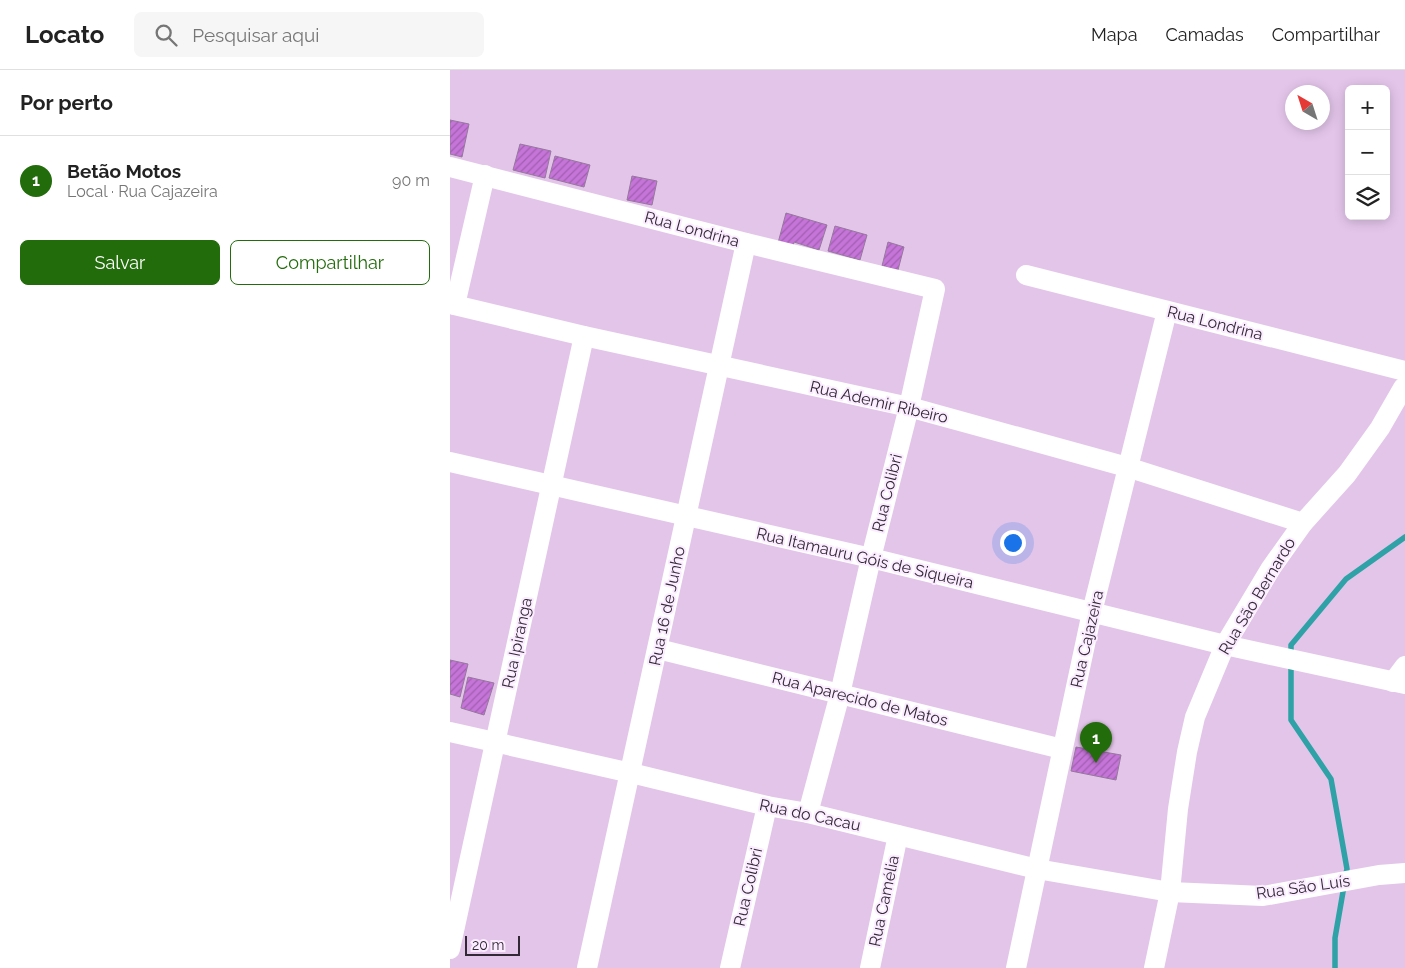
<!DOCTYPE html>
<html lang="pt">
<head>
<meta charset="utf-8">
<style>
	body { margin:0; font-family:Raleway,sans-serif; background:#f6f6f6; color:#222 }
	.controls { position:absolute; right:15px; top:15px; display:grid; overflow:hidden; border-radius:8px; box-shadow:0 2px 12px #0003 }
	.controls button { width:45px; height:45px; display:grid; place-items:center; padding:0; border:0; border-bottom:1px solid #e0e0e0; background:#fff; color:#222; font:25px sans-serif }
	.compass { position:absolute; left:835px; top:15px; width:45px; height:45px; border-radius:50%; background:#fff; box-shadow:0 2px 12px #0003; rotate:321deg }
	.scale { position:absolute; left:15px; bottom:12px; width:55px; box-sizing:border-box; padding-left:5px; border:2px solid #332836; border-top:0; font-size:14px; line-height:18px; white-space:nowrap; color:#332836; -webkit-text-stroke:4px #fbecff; paint-order:stroke }
	.you { position:absolute; left:562px; top:472px; width:18px; height:18px; margin:-12px; border:4px solid #fff; border-radius:50%; background:#1a73e8; box-shadow:0 0 0 8px #1a73e833 }
	.badge { display:grid; place-items:center; width:32px; height:32px; border-radius:50%; background:#226c0b; color:#fff; font-size:16px; font-weight:700 }
	.pin { position:absolute; translate:-50% -41px; filter:drop-shadow(0 1px 2px #0008) }
	.pin::after { content:''; position:absolute; top:26px; width:18px; height:15px; background:inherit; clip-path:polygon(0 0,100% 0,50% 100%) }
	.list { margin:0; padding:0; list-style:none }
	h2 { display:flex; justify-content:space-between; align-items:center; height:65px; margin:0; padding:0 20px; font-size:21px }
	h2 small { font-size:16px; font-weight:400; color:#767676 }
	.list li { display:grid; grid-template-columns:32px 1fr auto; gap:15px; align-items:center; box-sizing:border-box; height:90px; padding:0 20px; border-top:1px solid #e0e0e0 }
	.list b { display:block; font-size:19px; white-space:nowrap }
	.list p { margin:0; font-size:16px; white-space:nowrap; color:#767676 }
	.list em { font-size:16px; font-style:normal; color:#767676 }
	.actions { display:flex; gap:10px; padding:15px 20px }
	.actions a { flex:1; padding:11px 0; border:1px solid #226c0b; border-radius:8px; text-align:center; font-size:18px; color:#226c0b }
	.actions .main { background:#226c0b; color:#fff }
	.icon { flex:none; width:28px; height:28px; fill:none; stroke:currentColor; stroke-width:2; stroke-linecap:round; stroke-linejoin:round }
	.map { position:relative; flex:none; width:955px; height:898px; overflow:hidden }
	header { display:flex; align-items:center; gap:30px; box-sizing:border-box; height:70px; padding:0 25px; background:#fff; border-bottom:1px solid #e0e0e0 }
	header strong { font-size:24px }
	nav { display:flex; gap:28px; margin-inline-start:auto; font-size:18px }
	.search { width:350px; height:45px; background:#f6f6f6; display:flex; align-items:center; gap:12px; box-sizing:border-box; padding:0 18px; border-radius:8px; color:#767676; font-size:19px }
	main { display:flex }
	aside { flex:1; background:#fff }
	.map>svg:first-child { display:block }
	.lines { fill:none; stroke-linecap:round; stroke-linejoin:round }
	.stream { stroke:#2fa2a7; stroke-width:5.5 }
	.building { fill:url(#building-hatch); stroke:#94799b }
	.minor { stroke:#fff; stroke-width:20 }
	.labels { text-anchor:middle; dominant-baseline:central; stroke-width:4; stroke-linejoin:round; paint-order:stroke }
	.street-label { font-size:16px; fill:#332836; stroke:#fbecff }
</style>
</head>
<body>
<header>
<strong>Locato</strong>
<div class="search"><svg class="icon" aria-label="search" viewBox="0 0 24 24"><circle cx="10" cy="10" r="6"/><path d="M15 15l6 6"/></svg>Pesquisar aqui</div>
<nav><a>Mapa</a><a>Camadas</a><a>Compartilhar</a></nav>
</header>
<main>
<aside>
<h2>Por perto<small></small></h2>
<ul class="list">
<li><span class="badge">1</span><div><b>Betão Motos</b><p>Local · Rua Cajazeira</p></div><em>90 m</em></li>
</ul>
<div class="actions"><a class="main">Salvar</a><a>Compartilhar</a></div>
</aside>
<div class="map">
<svg width="955" height="898" viewBox="0 0 955 898">
	<defs>
		<pattern id="building-hatch" width="6" height="6" patternUnits="userSpaceOnUse" patternTransform="scale(1.25)"><rect width="6" height="6" fill="#c574d8"/><path d="M-1 1l2-2M0 6l6-6M5 7l2-2" fill="none" stroke="#a15fb0"/></pattern>
	</defs>
	<rect width="100%" height="100%" fill="#e3c5ea"/>
	<g class="lines">
		<g class="stream">
			<path d="M895 807 897 799 881 709 841 650V575L896 509 955 467"/>
			<path d="M885 898V868L894 816"/>
		</g>
	</g>
	<g class="building">
		<path d="M0 50 19 54 12 87 0 84Z"/>
		<path d="M70 74 101 81 95 108 63 100Z"/>
		<path d="M105 86 140 95 134 117 99 108Z"/>
		<path d="M182 106 207 111 202 135 177 130Z"/>
		<path d="M336 143 377 155 369 180 344 172 343 177 328 173Z"/>
		<path d="M385 156 417 165 410 190 378 181Z"/>
		<path d="M438 172 454 177 448 200 432 196Z"/>
		<path d="M0 590 18 594 10 627 0 624Z"/>
		<path d="M18 607 44 613 34 645 11 638Z"/>
		<path d="M626 677 671 685 666 710 621 701Z"/>
	</g>
	<g class="lines">
		<g class="minor">
			<path d="M0 97 296 173 485 219 459 337 421 488 390 624 358 743"/>
			<path d="M576 205 955 301"/>
			<path d="M0 234 134 266 459 337 677 397 853 453"/>
			<path d="M5 235 35 105"/>
			<path d="M0 392 421 488 775 575 955 614"/>
			<path d="M208 579 612 679"/>
			<path d="M943 612 955 596"/>
			<path d="M0 662 181 703 317 736 358 743 587 799 720 822 813 826 929 805 955 803"/>
			<path d="M0 879 134 266"/>
			<path d="M137 898 296 173"/>
			<path d="M280 898 317 736"/>
			<path d="M420 898 448 765"/>
			<path d="M566 898 642 542 717 241"/>
			<path d="M704 898 720 822 728 739 737 682 745 647 775 575 821 498 853 453 897 404 930 358 953 318H955"/>
		</g>
	</g>
	<g class="labels">
		<g class="street-label">
			<text transform="translate(242 159) rotate(15)">Rua Londrina</text>
			<text transform="translate(765 253) rotate(14)">Rua Londrina</text>
			<text transform="translate(429 332) rotate(13)">Rua Ademir Ribeiro</text>
			<text transform="translate(437 423) rotate(-76)">Rua Colibri</text>
			<text transform="translate(415 488) rotate(13)">Rua Itamauru Góis de Siqueira</text>
			<text transform="translate(807 526) rotate(-59)">Rua São Bernardo</text>
			<text transform="translate(217 536) rotate(-78)">Rua 16 de Junho</text>
			<text transform="translate(637 569) rotate(-77)">Rua Cajazeira</text>
			<text transform="translate(67 573) rotate(-78)">Rua Ipiranga</text>
			<text transform="translate(410 629) rotate(14)">Rua Aparecido de Matos</text>
			<text transform="translate(360 745) rotate(12)">Rua do Cacau</text>
			<text transform="translate(298 817) rotate(-77)">Rua Colibri</text>
			<text transform="translate(853 817) rotate(-8)">Rua São Luís</text>
			<text transform="translate(434 831) rotate(-78)">Rua Camélia</text>
		</g>
	</g>
</svg>
<div class="controls">
<button>+</button>
<button>−</button>
<button><svg class="icon" aria-label="layers" viewBox="0 0 24 24"><path d="M12 4l9 5-9 5-9-5zM3 14l9 5 9-5"/></svg></button>
</div>
<svg class="compass" viewBox="-18 -18 36 36"><path d="M0-13l5 13h-10z" fill="#e53935"/><path d="M0 13l5-13h-10z" fill="#767676"/></svg>
<div class="scale">20 m</div>
<div class="you"></div>
<div class="pin badge" style="left:646px;top:693px">1</div>
</div>
</main>
</body>
</html>
